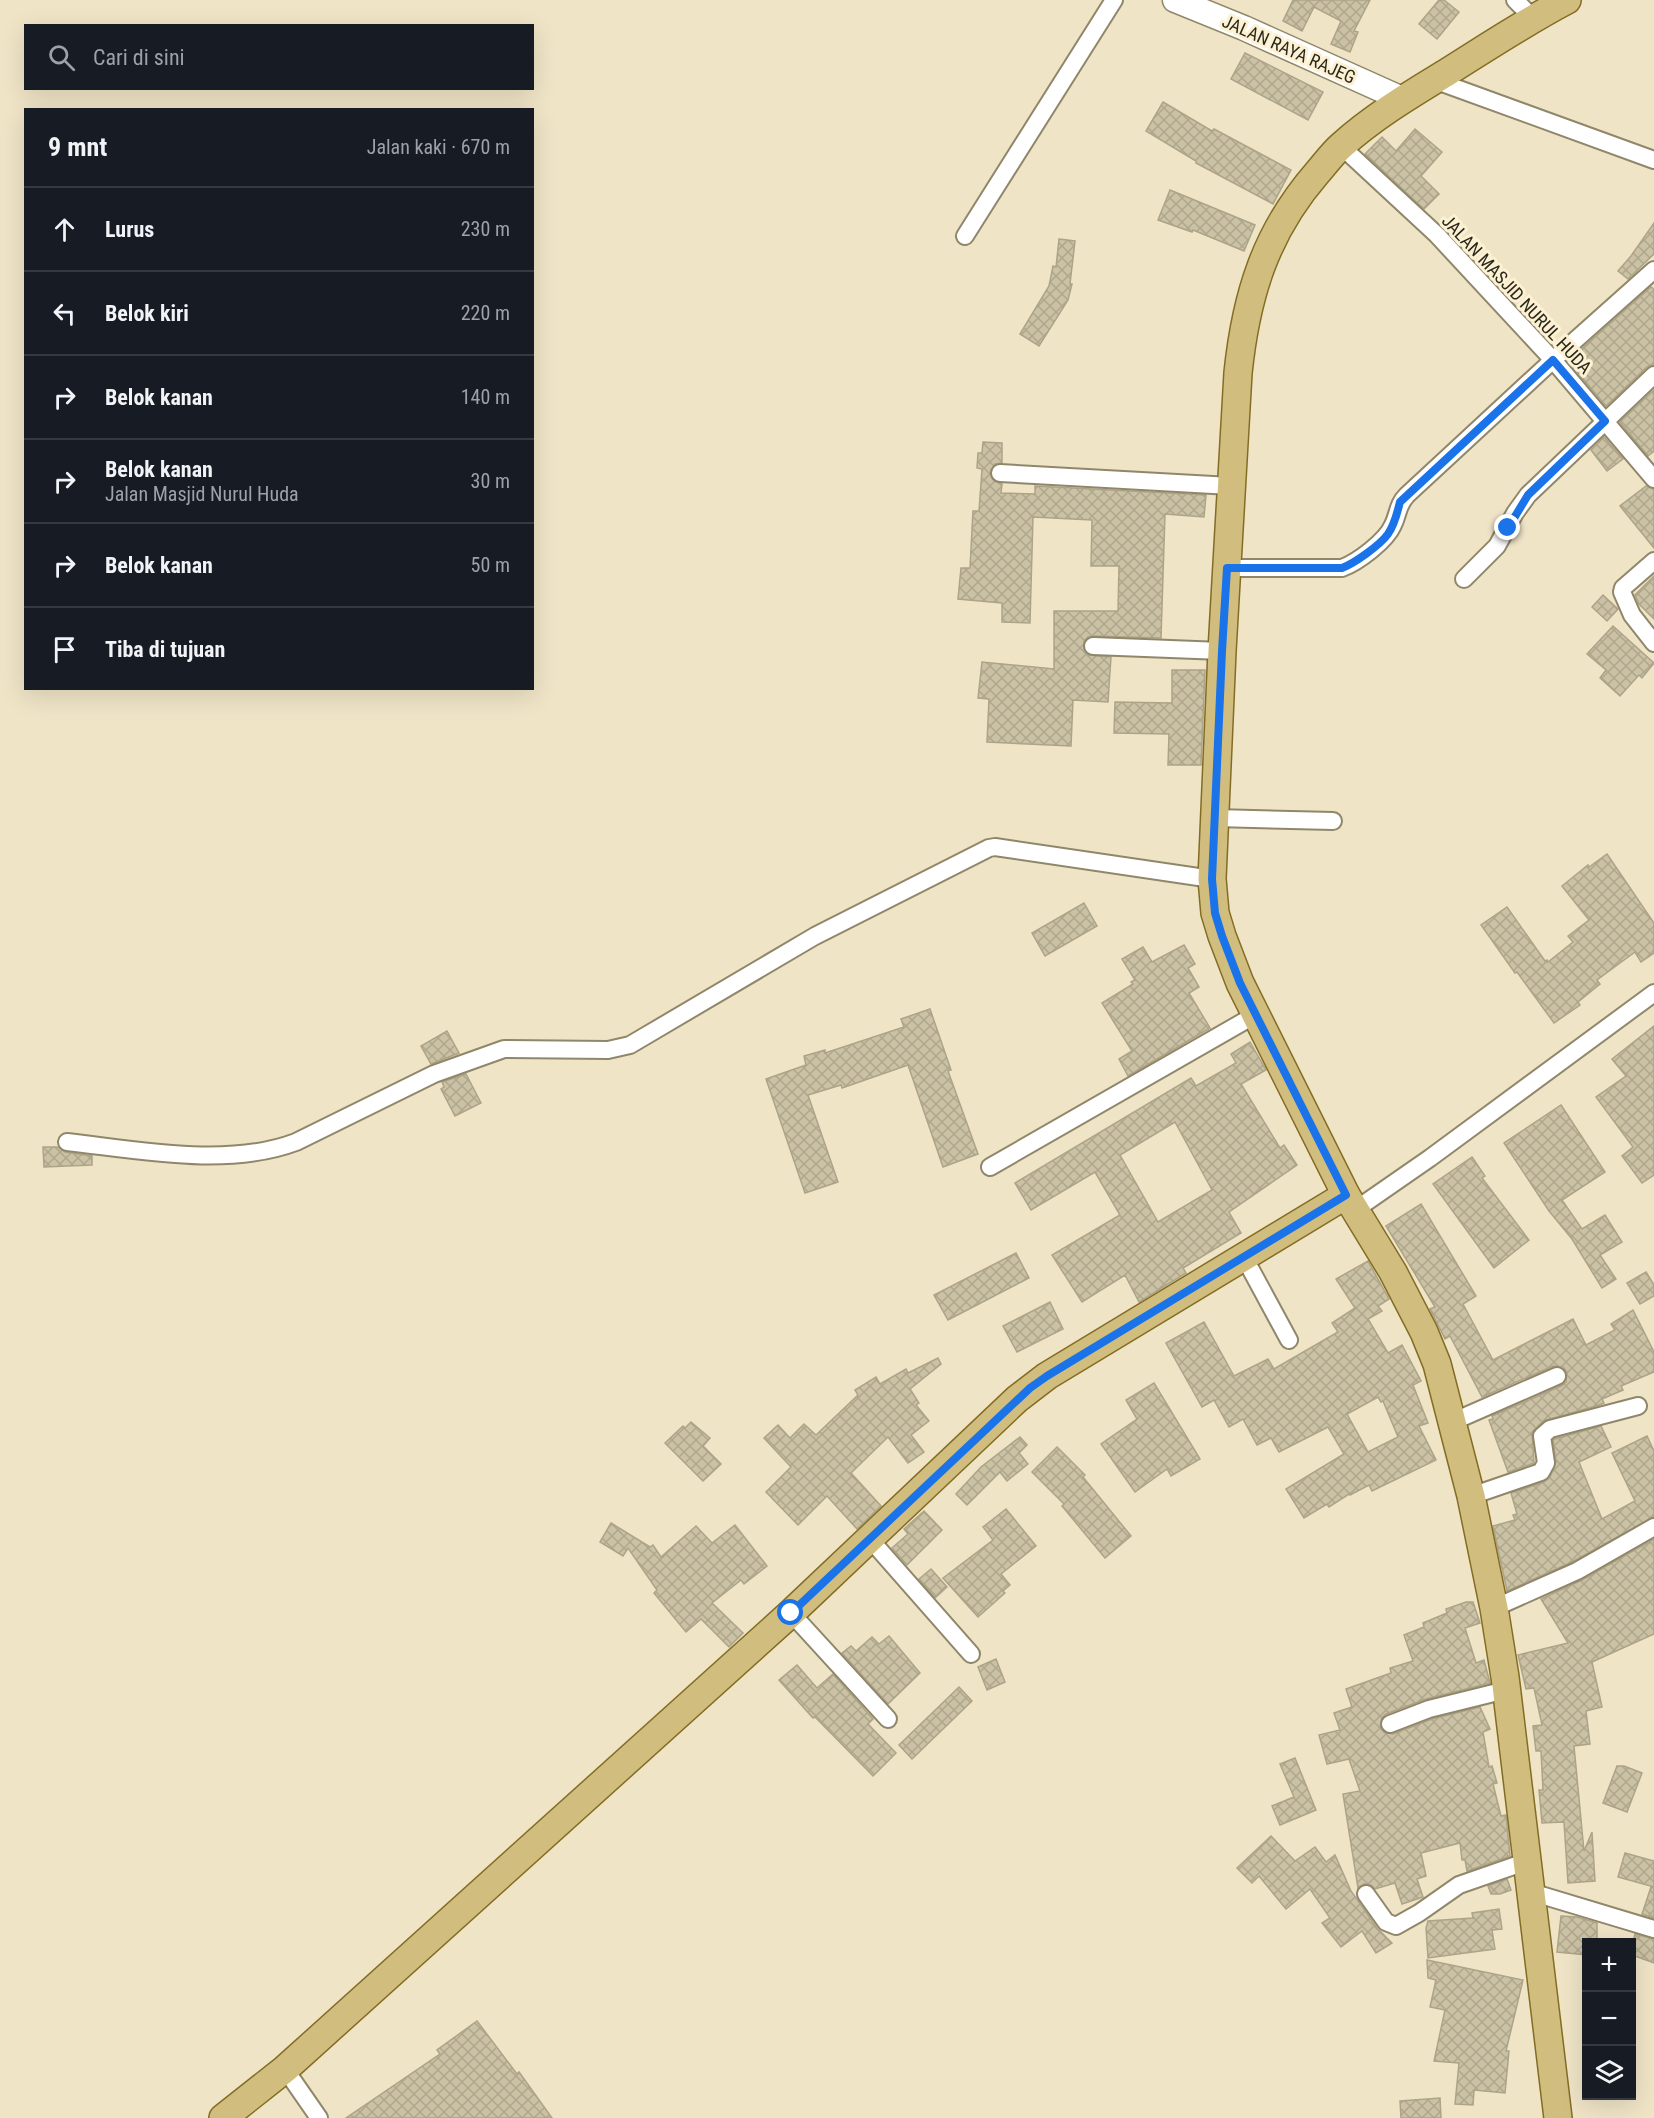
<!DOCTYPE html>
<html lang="id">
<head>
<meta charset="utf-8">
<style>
	body { margin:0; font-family:"Roboto Condensed",sans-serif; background:#20242c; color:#f1f3f6 }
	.controls { position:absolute; right:18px; bottom:18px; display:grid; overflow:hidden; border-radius:0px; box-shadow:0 6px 24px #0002 }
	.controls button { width:54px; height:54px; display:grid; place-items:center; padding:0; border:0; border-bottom:2px solid #363941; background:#171b24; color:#f1f3f6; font:30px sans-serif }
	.stop { position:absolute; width:18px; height:18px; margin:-14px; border:4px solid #1a73e8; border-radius:50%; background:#fff }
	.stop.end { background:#1a73e8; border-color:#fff; box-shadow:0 2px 6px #0008 }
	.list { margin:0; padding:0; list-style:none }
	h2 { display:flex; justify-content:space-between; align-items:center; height:78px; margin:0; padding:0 24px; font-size:26px }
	h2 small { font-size:20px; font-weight:400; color:#9ea1a6 }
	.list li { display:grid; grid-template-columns:39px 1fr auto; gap:18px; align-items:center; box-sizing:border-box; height:84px; padding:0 24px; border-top:2px solid #363941 }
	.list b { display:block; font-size:22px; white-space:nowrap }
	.list p { margin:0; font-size:20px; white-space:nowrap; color:#9ea1a6 }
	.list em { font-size:20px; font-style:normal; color:#9ea1a6 }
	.icon { flex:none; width:33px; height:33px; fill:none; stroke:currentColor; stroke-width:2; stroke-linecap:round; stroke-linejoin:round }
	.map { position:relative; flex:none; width:1654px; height:2118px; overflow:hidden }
	.search { position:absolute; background:#171b24; box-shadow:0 6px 24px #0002; left:24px; top:24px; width:510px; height:66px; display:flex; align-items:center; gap:15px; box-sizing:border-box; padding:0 21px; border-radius:0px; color:#9ea1a6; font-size:22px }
	.panel { position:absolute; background:#171b24; box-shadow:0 6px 24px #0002; left:24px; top:108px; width:510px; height:582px; border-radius:0px }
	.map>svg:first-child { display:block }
	.building { fill:url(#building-cross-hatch); stroke:#ada386; stroke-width:1.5; fill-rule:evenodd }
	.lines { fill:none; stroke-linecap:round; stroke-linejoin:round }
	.minor-casing { stroke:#90876b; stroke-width:20 }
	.secondary-casing { stroke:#90876b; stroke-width:27 }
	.primary-casing { stroke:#836d24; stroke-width:30 }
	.minor { stroke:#fff; stroke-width:16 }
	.secondary { stroke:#fff; stroke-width:24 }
	.primary { stroke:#d1be7f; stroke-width:27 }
	.route { stroke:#1a73e8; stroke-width:8 }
	.labels { text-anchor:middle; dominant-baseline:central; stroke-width:6; stroke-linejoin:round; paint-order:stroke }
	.street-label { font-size:18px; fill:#2b271c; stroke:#fcf2d3 }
</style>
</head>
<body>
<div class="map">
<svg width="1654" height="2118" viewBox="0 0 1654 2118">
	<defs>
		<pattern id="building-cross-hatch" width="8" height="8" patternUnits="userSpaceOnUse" patternTransform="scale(1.5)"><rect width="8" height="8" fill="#cbc1a4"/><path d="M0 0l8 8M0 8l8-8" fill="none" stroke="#aea68d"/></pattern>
	</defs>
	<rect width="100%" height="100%" fill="#efe4c6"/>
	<g class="building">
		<path d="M1293 0H1370L1354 31 1358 32 1350 52 1331 44 1341 21 1314 7 1302 31 1283 21Z"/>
		<path d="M1439 0H1444L1459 12 1437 39 1419 24Z"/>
		<path d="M1245 53 1323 92 1308 120 1231 79Z"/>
		<path d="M1163 102 1212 131 1214 129 1291 170 1273 204 1196 163V161L1146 131Z"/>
		<path d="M1415 129 1442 152 1421 176 1439 194 1424 209 1365 154 1382 137 1396 151Z"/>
		<path d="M1170 190 1255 225 1244 251 1193 230 1192 232 1158 220Z"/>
		<path d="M1654 223V254L1628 279 1618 271 1631 256Z"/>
		<path d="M1059 239 1075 241 1070 284H1072L1068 300 1039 346 1020 334 1049 286 1053 266 1056 267Z"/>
		<path d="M1651 287 1654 289V365L1647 367 1606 406 1568 361Z"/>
		<path d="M1654 390V451L1648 456 1620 422Z"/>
		<path d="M1604 437 1623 459 1607 471 1591 450Z"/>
		<path d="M983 442 1002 443V463L995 464 990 473 994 481 1002 484 1001 493 1035 494V486L1206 495 1204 517 1165 514 1161 638 1093 636 1088 637 1084 641V650L1088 655 1111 657 1108 702 1073 700 1071 746 987 742 989 699 978 698 982 662 1054 669V611H1118L1119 566H1091L1092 520 1033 517 1030 623 1002 622V603L958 599 961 568H970L973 511H979L982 469 977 468 978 453H982Z"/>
		<path d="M1646 486 1654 489V548L1620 506Z"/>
		<path d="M1654 576V619L1639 604 1635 595Z"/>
		<path d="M1603 595 1618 609 1607 621 1592 607Z"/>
		<path d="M1613 626 1654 663 1642 678 1639 675 1620 696 1600 678 1606 670 1587 654Z"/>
		<path d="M1172 670H1205L1201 765H1168L1169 734 1114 733 1115 702 1172 703Z"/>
		<path d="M1607 854 1654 923V953L1641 962 1635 952 1597 980 1600 984 1578 1002 1580 1005 1554 1023 1517 972 1515 973 1481 925 1507 907 1545 961 1547 960 1548 962 1573 942 1568 936 1589 920 1562 886 1588 865 1589 867Z"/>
		<path d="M1084 903 1097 926 1045 956 1032 933Z"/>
		<path d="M1184 945 1195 964 1188 968 1199 987 1189 993 1210 1028 1128 1076 1119 1059 1132 1051 1102 1003 1133 984 1131 982 1135 980 1122 959 1143 947 1152 962Z"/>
		<path d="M930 1009 951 1070 948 1071 978 1154 943 1167 908 1065 842 1088 841 1085 808 1095 838 1182 805 1193 766 1079 806 1065 804 1056 825 1050V1053L904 1027 901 1019Z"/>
		<path d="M1654 1026V1175L1642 1183 1622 1156 1633 1147 1596 1097 1626 1076 1612 1059Z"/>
		<path d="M447 1031 459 1053 431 1064 421 1046Z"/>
		<path d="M1250 1042 1266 1070 1241 1084 1280 1148 1284 1145 1297 1165 1229 1212 1241 1233 1183 1268 1186 1273 1139 1302 1125 1275 1082 1302 1052 1255 1120 1215 1095 1172 1031 1210 1015 1183 1191 1078 1196 1086 1236 1063 1231 1054ZM1175 1122 1212 1190 1158 1222 1120 1155Z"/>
		<path d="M466 1074 481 1103 455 1116 441 1089 444 1087 442 1082Z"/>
		<path d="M1561 1105 1605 1172 1562 1200 1582 1229 1605 1215 1622 1242 1600 1255 1616 1279 1602 1288 1572 1239 1549 1211 1504 1143Z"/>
		<path d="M43 1147H58L65 1152 92 1156V1165L44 1167Z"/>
		<path d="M1472 1157 1485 1176 1482 1178 1529 1240 1494 1268 1433 1184Z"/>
		<path d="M1421 1204 1476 1296 1463 1304 1493 1360 1573 1319 1586 1345 1615 1330 1611 1324 1633 1310 1654 1352V1372L1621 1386 1623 1390 1602 1399 1604 1403 1599 1405 1544 1421 1532 1433 1534 1463 1508 1472 1489 1420 1493 1419 1492 1416 1561 1386 1566 1382 1567 1372 1563 1367 1553 1366 1482 1397 1450 1336 1445 1339 1430 1309 1435 1307 1386 1226Z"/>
		<path d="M1016 1253 1029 1278 948 1320 934 1295Z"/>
		<path d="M1368 1261 1389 1299 1378 1306 1382 1311 1368 1319 1388 1353 1402 1345 1421 1381 1413 1385 1428 1423 1419 1426 1436 1460 1372 1491 1369 1485 1350 1495 1349 1494 1329 1507 1327 1504 1304 1518 1286 1489 1344 1454 1328 1427 1279 1452 1271 1438 1257 1445 1243 1419 1229 1427 1214 1400 1202 1407 1166 1343 1204 1322 1234 1376 1268 1359 1274 1369 1338 1332 1332 1323 1355 1308 1336 1279ZM1378 1397 1381 1402 1383 1401 1398 1437 1368 1452 1347 1414Z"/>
		<path d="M1646 1272 1654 1285V1296L1640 1304 1627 1283Z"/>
		<path d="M1050 1302 1063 1329 1017 1352 1003 1326Z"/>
		<path d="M938 1358 941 1364 910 1389 919 1403 916 1405 929 1421 911 1435 924 1452 908 1463 888 1437 851 1473 881 1506 857 1529 827 1496 798 1525 766 1492 791 1467 764 1438 778 1425 790 1438 804 1424 816 1435 858 1395 855 1390 876 1377 880 1384 906 1369 908 1373Z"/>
		<path d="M1154 1383 1200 1459 1171 1476 1167 1469 1135 1492 1101 1444 1137 1419 1126 1400Z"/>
		<path d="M691 1422 710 1438 703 1446 721 1464 703 1481 665 1443 683 1426 685 1428Z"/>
		<path d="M1601 1426 1611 1447 1579 1462 1602 1519 1635 1501 1612 1453 1647 1436 1654 1451V1517L1572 1562 1507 1591 1493 1526 1515 1520 1513 1515 1517 1514 1511 1493 1544 1482 1550 1477 1556 1462 1553 1440 1555 1439Z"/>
		<path d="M1020 1437 1027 1445 1019 1453 1028 1464 1007 1481 1000 1472 967 1505 956 1494 981 1467Z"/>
		<path d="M1057 1447 1085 1475 1083 1477 1131 1536 1105 1558 1062 1506 1064 1504 1032 1472Z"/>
		<path d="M1006 1509 1036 1546 1001 1574 1010 1585 1003 1591 1005 1593 978 1617 943 1578 993 1540 983 1527Z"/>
		<path d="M924 1511 942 1530 907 1565 892 1548 908 1534 904 1529Z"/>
		<path d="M611 1523 650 1547 653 1545 661 1557 696 1526 712 1543 735 1525 767 1566 744 1584 741 1580 712 1603 743 1633 729 1647 701 1619 686 1632 654 1593 657 1590 628 1548 623 1556 600 1542Z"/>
		<path d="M1654 1539V1634L1592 1662 1602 1707 1586 1711 1590 1744 1574 1746 1584 1851 1592 1832 1595 1881 1568 1883 1564 1822 1542 1823 1539 1790H1543L1541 1751H1536L1533 1726 1542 1725 1534 1688 1526 1689 1518 1655 1568 1643 1541 1599 1582 1580Z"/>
		<path d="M931 1569 947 1587 935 1598 919 1579Z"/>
		<path d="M1466 1602H1473L1480 1623 1465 1628 1476 1663 1484 1660 1490 1683 1426 1699 1386 1714 1382 1718 1380 1727 1384 1732 1393 1734 1432 1719 1480 1707 1490 1729 1483 1732 1489 1767 1492 1766 1497 1783 1493 1784 1501 1816 1506 1815 1510 1856 1467 1871 1465 1860H1462L1460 1843 1421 1853 1426 1876 1417 1879 1423 1897 1402 1904 1395 1883 1375 1889 1371 1885 1364 1884 1358 1888 1343 1794 1360 1791 1349 1759 1327 1764 1319 1735 1340 1730 1334 1713 1352 1707 1346 1689 1391 1673 1390 1668 1413 1661 1404 1635 1424 1627 1423 1623 1447 1613 1446 1609Z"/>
		<path d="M889 1636 920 1673 888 1704 842 1653 851 1646 856 1651 872 1637 879 1644Z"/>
		<path d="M996 1659 1005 1682 987 1690 978 1667Z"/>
		<path d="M797 1665 817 1688 833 1674 873 1719 868 1724 896 1753 873 1776 815 1717 813 1718 779 1680Z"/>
		<path d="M959 1687 972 1701 912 1759 899 1745Z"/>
		<path d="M1295 1758 1316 1810 1280 1825 1272 1806 1294 1797 1280 1764Z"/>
		<path d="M1617 1766H1624L1642 1773 1627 1812 1603 1803Z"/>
		<path d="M1271 1836 1295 1861 1315 1847 1326 1862 1335 1855 1351 1891 1377 1928 1392 1943 1376 1953 1362 1931 1341 1947 1322 1923 1330 1918 1310 1889 1286 1909 1259 1876 1252 1883 1237 1868Z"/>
		<path d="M1625 1853 1654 1861V1887L1618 1877Z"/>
		<path d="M1507 1879 1511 1890 1500 1894H1491L1488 1886Z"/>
		<path d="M1651 1887H1654V1918L1642 1914Z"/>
		<path d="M1499 1909 1502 1929 1492 1930 1495 1949 1428 1958 1426 1928 1428 1921 1473 1918 1472 1913Z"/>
		<path d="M1561 1916 1577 1917 1597 1923V1942H1587V1955L1557 1952Z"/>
		<path d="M1635 1934 1654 1939V1963L1632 1955V1945Z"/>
		<path d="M1427 1960 1523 1980 1506 2051H1509L1505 2093 1474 2090 1473 2105 1455 2104 1459 2063 1434 2061 1445 2010 1430 2007 1436 1980 1428 1978Z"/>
		<path d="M477 2021 517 2074 519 2072 552 2118H346L440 2054 437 2050Z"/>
		<path d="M1440 2098 1441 2118H1401L1400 2101Z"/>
	</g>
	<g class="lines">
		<g class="minor-casing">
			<g id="minor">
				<path d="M1515 0 1533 18"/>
				<path d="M1434 80 1654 160"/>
				<path d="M1341 146 1437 235 1553 360 1654 479"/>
				<path d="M965 236 1114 0"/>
				<path d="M1000 473 1231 486"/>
				<path d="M1654 561 1623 588 1622 592 1632 615 1654 643"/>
				<path d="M1227 568H1342C1358 562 1386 541 1393 525 1399 513 1397 505 1407 495L1553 360 1654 270"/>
				<path d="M1464 579 1497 546 1515 513 1528 495 1654 375"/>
				<path d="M1093 646 1222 651"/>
				<path d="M1215 818 1333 821"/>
				<path d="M67 1142C139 1150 227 1168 296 1142L434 1074 504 1049 608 1050 630 1045 815 936 989 848 995 847 1212 879"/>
				<path d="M990 1167 1255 1015"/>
				<path d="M1355 1210 1430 1158 1654 993"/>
				<path d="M1244 1257 1289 1340"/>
				<path d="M1452 1422 1557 1376"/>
				<path d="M1471 1496 1541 1472 1546 1463 1542 1436 1550 1429 1638 1406"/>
				<path d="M869 1538 971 1654"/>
				<path d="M1494 1608 1577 1571 1654 1527"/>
				<path d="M791 1613 888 1719"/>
				<path d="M1390 1724 1429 1709 1506 1690"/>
				<path d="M1531 1892 1654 1929"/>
				<path d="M1366 1894 1386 1922 1396 1926 1419 1913 1459 1885 1528 1861"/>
				<path d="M285 2069 319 2118"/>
			</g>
		</g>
		<g class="secondary-casing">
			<path id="secondary" d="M1175 0 1244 28 1402 99"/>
		</g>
		<g class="primary-casing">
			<g id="primary">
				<path d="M223 2118 285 2069 791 1613 1017 1399 1047 1376 1346 1195"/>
				<path d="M1558 2118 1505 1677 1494 1608 1471 1496 1437 1364 1424 1332 1393 1272 1346 1195 1240 983 1222 936 1215 913 1212 879 1222 651 1238 373C1246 296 1265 233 1317 173 1325 164 1332 154 1341 146 1373 117 1410 95 1446 73 1486 48 1525 22 1567 0"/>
			</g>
		</g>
		<use href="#minor" class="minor"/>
		<use href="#secondary" class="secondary"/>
		<use href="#primary" class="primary"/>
	</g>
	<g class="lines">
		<path class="route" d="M791 1613 1030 1388 1047 1376 1346 1195 1240 983 1222 936 1215 913 1212 879 1222 651 1227 568H1342C1355 563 1380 545 1388 534 1395 524 1397 513 1400 502L1553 360 1605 421 1528 495 1508 528"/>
	</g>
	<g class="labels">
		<g class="street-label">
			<text transform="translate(1289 49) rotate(24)">JALAN RAYA RAJEG</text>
			<text transform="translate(1517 294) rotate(47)">JALAN MASJID NURUL HUDA</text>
		</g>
	</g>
</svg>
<div class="controls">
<button>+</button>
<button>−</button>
<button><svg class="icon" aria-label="layers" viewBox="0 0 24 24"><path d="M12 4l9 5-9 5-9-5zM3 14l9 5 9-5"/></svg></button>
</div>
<div class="stop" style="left:791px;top:1613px"></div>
<div class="stop end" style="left:1508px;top:528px"></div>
<div class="search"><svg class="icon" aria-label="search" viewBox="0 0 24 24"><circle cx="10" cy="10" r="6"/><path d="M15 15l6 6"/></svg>Cari di sini</div>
<section class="panel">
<h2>9 mnt<small>Jalan kaki · 670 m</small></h2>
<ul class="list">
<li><svg class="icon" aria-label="ahead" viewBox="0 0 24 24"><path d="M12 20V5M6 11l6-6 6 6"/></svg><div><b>Lurus</b></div><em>230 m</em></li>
<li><svg class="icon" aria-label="left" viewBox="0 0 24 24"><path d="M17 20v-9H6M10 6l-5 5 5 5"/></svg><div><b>Belok kiri</b></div><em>220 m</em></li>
<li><svg class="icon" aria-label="right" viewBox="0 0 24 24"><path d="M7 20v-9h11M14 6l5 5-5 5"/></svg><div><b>Belok kanan</b></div><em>140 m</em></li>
<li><svg class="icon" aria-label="right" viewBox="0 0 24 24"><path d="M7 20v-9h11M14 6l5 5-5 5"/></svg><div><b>Belok kanan</b><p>Jalan Masjid Nurul Huda</p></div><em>30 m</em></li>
<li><svg class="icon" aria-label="right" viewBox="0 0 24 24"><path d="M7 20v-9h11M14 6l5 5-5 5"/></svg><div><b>Belok kanan</b></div><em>50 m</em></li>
<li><svg class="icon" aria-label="arrive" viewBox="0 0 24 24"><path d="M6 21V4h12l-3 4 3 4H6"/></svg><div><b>Tiba di tujuan</b></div></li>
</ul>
</section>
</div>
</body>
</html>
